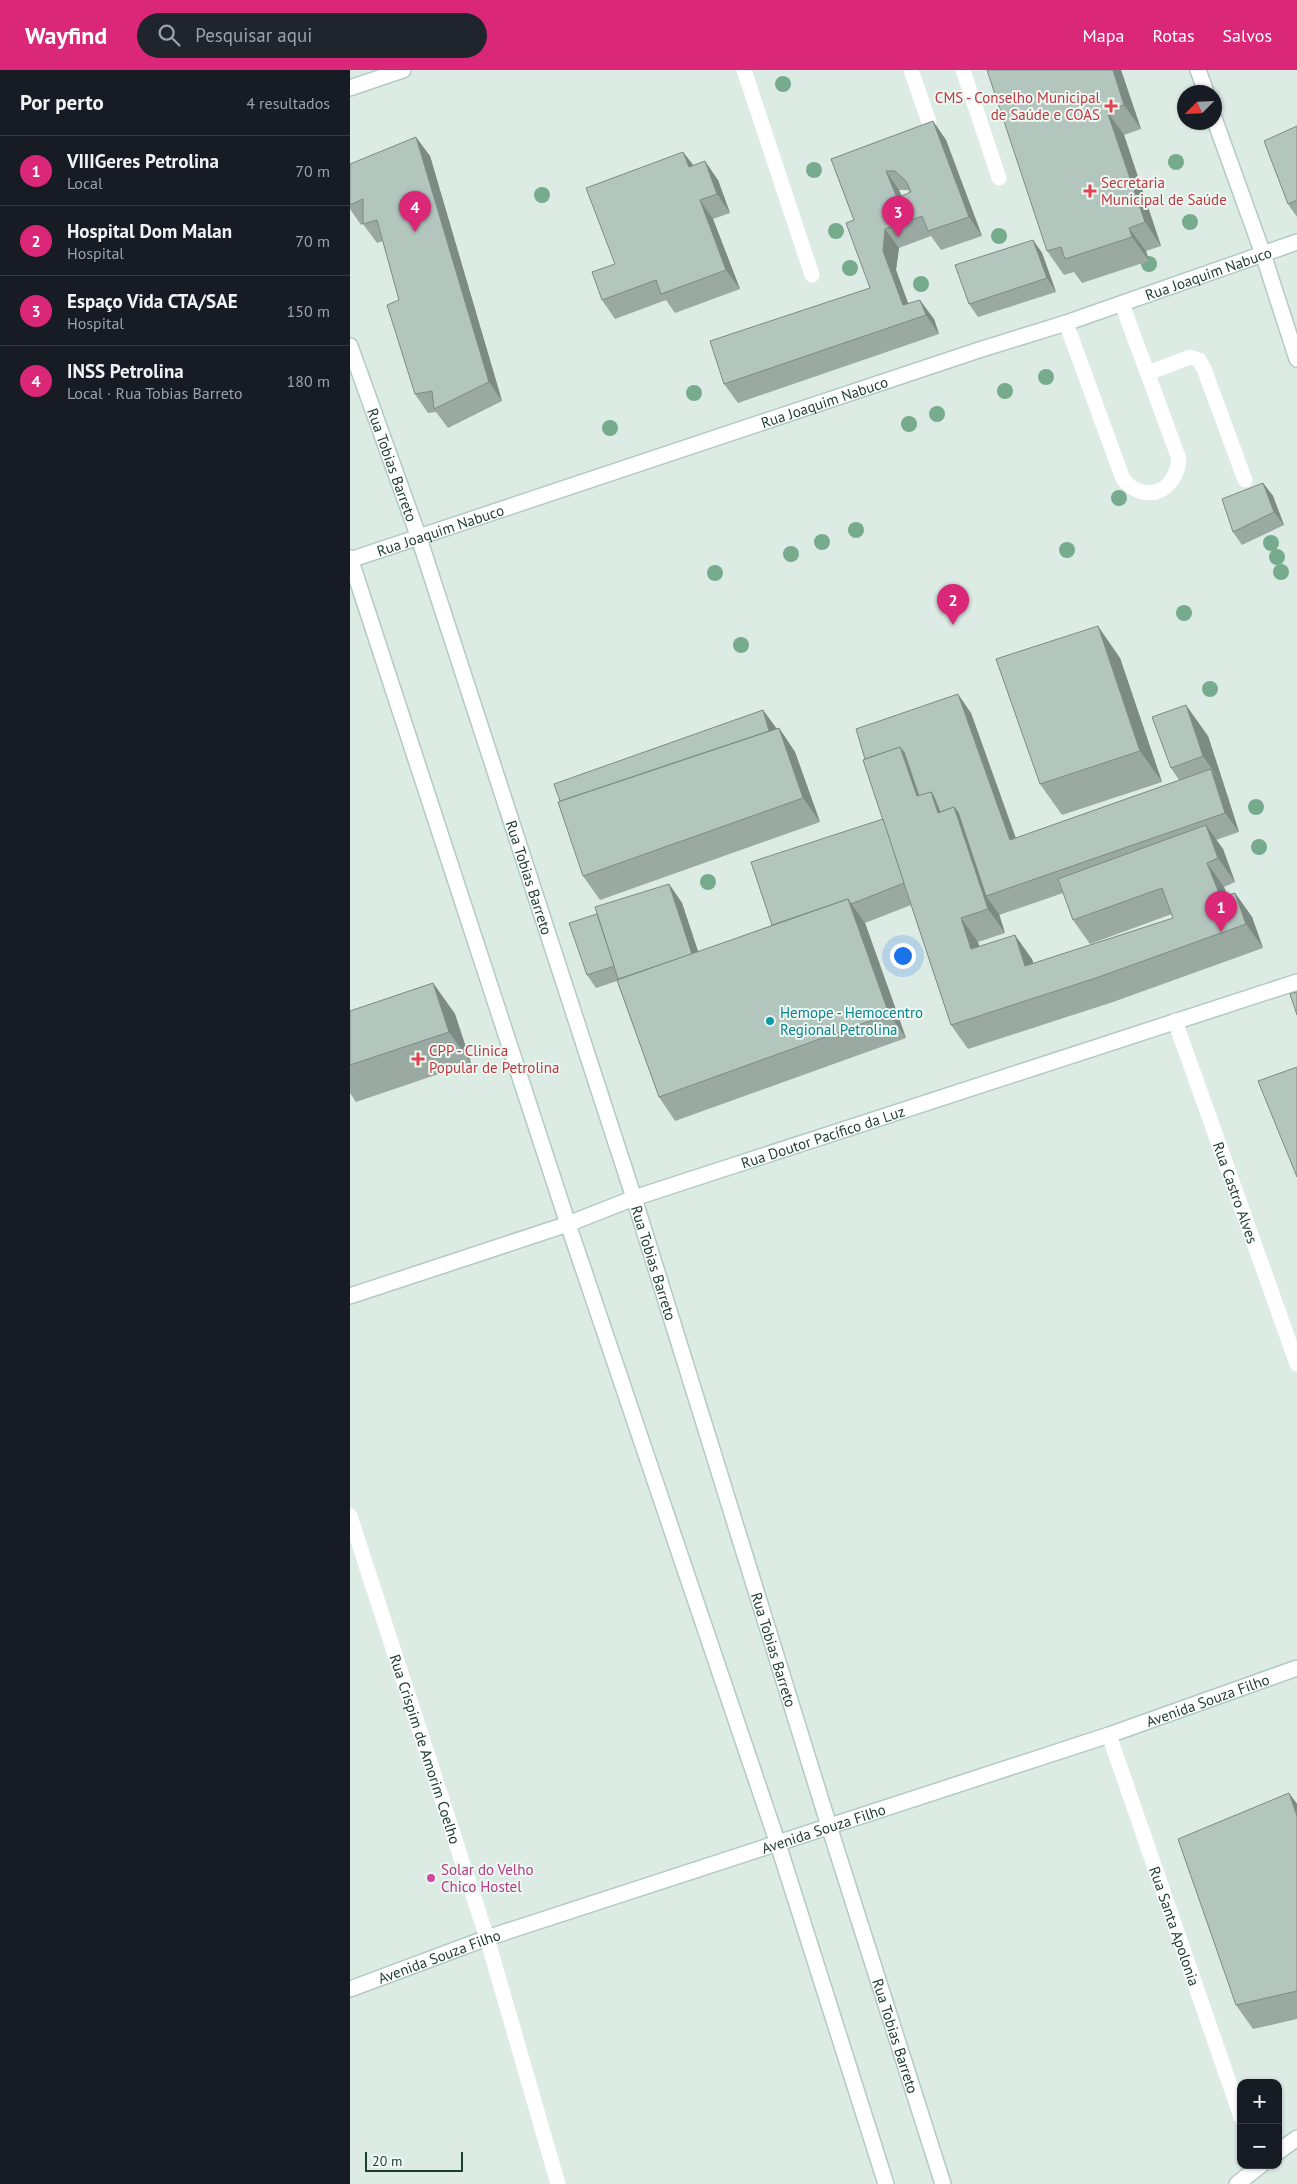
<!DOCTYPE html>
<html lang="pt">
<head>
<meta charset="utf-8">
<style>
	body { margin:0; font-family:"PT Sans",sans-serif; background:#20242c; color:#f1f3f6 }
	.controls { position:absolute; right:15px; bottom:15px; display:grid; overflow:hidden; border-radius:10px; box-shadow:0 1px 4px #0004 }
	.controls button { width:45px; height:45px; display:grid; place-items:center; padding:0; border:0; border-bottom:1px solid #363941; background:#171b24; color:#f1f3f6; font:25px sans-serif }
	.compass { position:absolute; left:827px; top:15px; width:45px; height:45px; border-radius:50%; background:#171b24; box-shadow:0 1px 4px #0004; rotate:246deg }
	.scale { position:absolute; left:15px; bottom:12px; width:98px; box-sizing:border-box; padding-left:5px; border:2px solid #1d3c34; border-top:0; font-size:14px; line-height:18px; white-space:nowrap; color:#1d3c34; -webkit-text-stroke:4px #eef8f3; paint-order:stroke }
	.you { position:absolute; left:552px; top:885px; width:18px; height:18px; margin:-12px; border:4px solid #fff; border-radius:50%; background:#1a73e8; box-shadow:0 0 0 8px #1a73e833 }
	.badge { display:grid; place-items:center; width:32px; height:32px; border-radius:50%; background:#db2777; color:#fff; font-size:16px; font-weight:700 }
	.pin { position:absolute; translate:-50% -41px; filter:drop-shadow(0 1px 2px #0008) }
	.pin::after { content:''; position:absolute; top:26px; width:18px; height:15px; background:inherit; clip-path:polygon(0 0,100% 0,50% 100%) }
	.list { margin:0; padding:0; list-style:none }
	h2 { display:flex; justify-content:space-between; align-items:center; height:65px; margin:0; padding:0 20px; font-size:21px }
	h2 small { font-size:16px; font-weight:400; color:#9ea1a6 }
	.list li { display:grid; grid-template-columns:32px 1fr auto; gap:15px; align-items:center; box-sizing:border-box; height:70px; padding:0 20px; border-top:1px solid #363941 }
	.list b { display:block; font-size:19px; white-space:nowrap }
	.list p { margin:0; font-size:16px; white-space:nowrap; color:#9ea1a6 }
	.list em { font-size:16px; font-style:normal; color:#9ea1a6 }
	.icon { flex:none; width:28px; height:28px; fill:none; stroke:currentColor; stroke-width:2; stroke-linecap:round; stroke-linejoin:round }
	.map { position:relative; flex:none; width:947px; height:2114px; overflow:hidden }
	header { display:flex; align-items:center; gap:30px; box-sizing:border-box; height:70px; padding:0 25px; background:#db2777; color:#fff }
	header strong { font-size:24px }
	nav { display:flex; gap:28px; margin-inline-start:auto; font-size:18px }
	.search { width:350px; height:45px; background:#20242c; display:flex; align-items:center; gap:12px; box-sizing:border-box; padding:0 18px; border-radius:28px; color:#9ea1a6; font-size:19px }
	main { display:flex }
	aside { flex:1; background:#171b24 }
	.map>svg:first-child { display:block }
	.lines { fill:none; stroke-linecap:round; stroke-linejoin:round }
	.secondary-casing { stroke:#b0ccc2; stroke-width:18 }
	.lane { stroke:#fff; stroke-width:15 }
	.street { stroke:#fff; stroke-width:15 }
	.secondary { stroke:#fff; stroke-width:15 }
	.tree { fill:#77ab8d }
	.wall { fill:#9aaaa3; fill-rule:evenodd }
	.shaded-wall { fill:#7d8b85 }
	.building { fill:#b3c6be; stroke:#7d8b85; fill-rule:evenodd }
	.health-dot { fill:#e0444e; stroke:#eef8f3; stroke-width:2 }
	.culture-dot { fill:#0f9aa8; stroke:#eef8f3; stroke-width:2 }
	.hotel-dot { fill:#d1479c; stroke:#eef8f3; stroke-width:2 }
	.labels { text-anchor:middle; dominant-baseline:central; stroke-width:4; stroke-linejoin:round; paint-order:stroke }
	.health-label { font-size:15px; fill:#be3a42; stroke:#eef8f3; text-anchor:start }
	.street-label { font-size:15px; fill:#1d3c34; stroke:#eef8f3 }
	.culture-label { font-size:15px; fill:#0d838f; stroke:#eef8f3; text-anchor:start }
	.hotel-label { font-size:15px; fill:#b23c85; stroke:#eef8f3; text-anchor:start }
</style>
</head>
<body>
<header>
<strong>Wayfind</strong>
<div class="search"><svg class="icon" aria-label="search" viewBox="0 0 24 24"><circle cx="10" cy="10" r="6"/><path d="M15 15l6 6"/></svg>Pesquisar aqui</div>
<nav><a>Mapa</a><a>Rotas</a><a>Salvos</a></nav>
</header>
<main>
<aside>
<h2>Por perto<small>4 resultados</small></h2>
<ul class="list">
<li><span class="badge">1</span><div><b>VIIIGeres Petrolina</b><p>Local</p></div><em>70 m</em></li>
<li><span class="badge">2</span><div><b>Hospital Dom Malan</b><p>Hospital</p></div><em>70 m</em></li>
<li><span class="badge">3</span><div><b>Espaço Vida CTA/SAE</b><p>Hospital</p></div><em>150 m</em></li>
<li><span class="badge">4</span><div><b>INSS Petrolina</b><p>Local · Rua Tobias Barreto</p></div><em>180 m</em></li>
</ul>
</aside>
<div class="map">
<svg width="947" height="2114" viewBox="0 0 947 2114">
	<rect width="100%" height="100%" fill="#ddebe5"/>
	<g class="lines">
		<g class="secondary-casing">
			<g id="secondary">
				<path d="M848 0 856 22"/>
				<path d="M0 18 53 0"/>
				<path d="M864 48 913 184 947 289"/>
				<path id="s4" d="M0 276 69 468 284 1128 479 1756 593 2114"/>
				<path d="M0 488 218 1154 428 1774 536 2114"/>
				<path id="s5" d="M0 490 629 280 716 253 947 172"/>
				<path id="s6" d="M0 1226 218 1154 284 1128 947 912"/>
				<path id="s7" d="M0 1919 137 1868 759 1665 947 1598"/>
				<path d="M928 2082 947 2068"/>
				<path d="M887 2114 911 2095"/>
			</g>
		</g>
		<g class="lane">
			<path d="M394 0 462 205"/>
			<path d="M561 0 579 52"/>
			<path d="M613 0 649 108"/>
			<path d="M716 253 773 409C795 435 826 422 829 389L772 234"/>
			<path d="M798 303 840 287 849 290 854 299 895 410"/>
		</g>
		<g class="street">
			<path id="s1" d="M825 951 947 1294"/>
			<path id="s2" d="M0 1446 137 1868 208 2114"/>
			<path id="s3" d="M759 1665 891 2047"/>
		</g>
		<use href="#secondary" class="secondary"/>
	</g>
	<g class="tree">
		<circle cx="433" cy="14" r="8"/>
		<circle cx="826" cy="92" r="8"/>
		<circle cx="464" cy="100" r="8"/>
		<circle cx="192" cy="125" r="8"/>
		<circle cx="840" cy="152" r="8"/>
		<circle cx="486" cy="161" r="8"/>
		<circle cx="649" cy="166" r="8"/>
		<circle cx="799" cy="194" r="8"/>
		<circle cx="500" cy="198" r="8"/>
		<circle cx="571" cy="214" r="8"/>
		<circle cx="696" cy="307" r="8"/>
		<circle cx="655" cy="321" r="8"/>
		<circle cx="344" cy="323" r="8"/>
		<circle cx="587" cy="344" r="8"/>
		<circle cx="559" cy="354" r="8"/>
		<circle cx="260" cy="358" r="8"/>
		<circle cx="769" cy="428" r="8"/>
		<circle cx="506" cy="460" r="8"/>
		<circle cx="472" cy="472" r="8"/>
		<circle cx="921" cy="473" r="8"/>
		<circle cx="717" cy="480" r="8"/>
		<circle cx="441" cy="484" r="8"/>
		<circle cx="927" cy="487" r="8"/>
		<circle cx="931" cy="502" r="8"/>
		<circle cx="365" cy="503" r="8"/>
		<circle cx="834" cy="543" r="8"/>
		<circle cx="391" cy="575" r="8"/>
		<circle cx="860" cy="619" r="8"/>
		<circle cx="906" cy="737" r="8"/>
		<circle cx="909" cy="777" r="8"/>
		<circle cx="358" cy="812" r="8"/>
	</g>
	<g class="wall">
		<path d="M771 0 791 59 774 65 811 176 796 181 799 191 732 213 724 202 714 205 697 181Z"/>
		<path d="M583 51 596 70 632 166 591 180 581 166 549 178 546 200 558 234 584 249 589 264 388 333 374 314 520 218 504 150 481 89ZM549 120H558L560 123 552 126Z"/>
		<path d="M947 56V147L938 134Z"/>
		<path d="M333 82 343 95 368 110 380 143 363 149 390 219 325 243 316 230 265 249 252 230 265 194Z"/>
		<path d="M80 86 152 331 98 358 86 342 78 343 65 324 49 230 33 171 27 173 13 154 11 155 0 139V94Z"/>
		<path d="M683 170 692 183 706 222 628 247 619 234Z"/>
		<path d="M913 413 923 426 934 455 892 475 883 462Z"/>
		<path d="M770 588 812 712 712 745 690 714Z"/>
		<path d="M413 640 426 658H429L445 682 470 752 250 830 233 806Z"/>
		<path d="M621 643 666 768 829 710 821 698 858 666 889 762 866 770 873 779 885 812 874 817 877 825 885 823 902 847 913 878 763 932 618 979 601 955 561 835 515 853 556 968 325 1051 309 1027 267 911 246 918 237 905 247 844 319 814 332 833 348 882 422 855 533 749ZM713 823 723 850 740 874 822 844 823 848 683 894 682 889 629 877 628 872 655 863 649 844V845Z"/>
		<path d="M83 913 105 944 121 993 6 1032 0 1023V941Z"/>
		<path d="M939 1723 947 1734V1949L903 1959 886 1935Z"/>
	</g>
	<g class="shaded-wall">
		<path d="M763 0H771L791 59 774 35Z"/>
		<path d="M757 41 774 65 811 176 795 152Z"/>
		<path d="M583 51 596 70 632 166 619 147Z"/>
		<path d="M66 67 80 86 152 331 139 312Z"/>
		<path d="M333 82 347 100 339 97Z"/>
		<path d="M355 91 368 110 380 143 367 124Z"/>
		<path d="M536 101 549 120 560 147 547 128Z"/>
		<path d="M350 130 363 149 390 219 376 200Z"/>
		<path d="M779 158 796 181 799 191 782 167Z"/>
		<path d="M535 159 549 178 546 200 564 249 553 235 533 181Z"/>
		<path d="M683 170 692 183 706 222 697 208Z"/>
		<path d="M570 230 584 249 589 264 576 245Z"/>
		<path d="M913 413 923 426 934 455 924 442Z"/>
		<path d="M748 556 770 588 812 712 790 681Z"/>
		<path d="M608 624 621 643 673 789 660 770Z"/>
		<path d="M836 635 858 666 875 718 853 686Z"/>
		<path d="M413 640 427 659 421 667Z"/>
		<path d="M429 658 445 682 470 752 453 728Z"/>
		<path d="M550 677 567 701 577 729 567 726Z"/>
		<path d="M861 699 875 718 889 762 875 743Z"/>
		<path d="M581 722 598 746 588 743Z"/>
		<path d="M604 737 621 761 636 826 649 844 655 863 638 839Z"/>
		<path d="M856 755 873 779 885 812 868 788Z"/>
		<path d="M857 793 874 817 888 852 871 828Z"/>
		<path d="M319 814 332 833 357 908 343 889Z"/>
		<path d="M885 823 902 847 913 878 896 854Z"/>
		<path d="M498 829 515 853 556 968 539 944Z"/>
		<path d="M611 848 628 872 638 903 621 879Z"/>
		<path d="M665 865 682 889 692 920 675 896Z"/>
		<path d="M83 913 105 944 121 993 99 962Z"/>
		<path d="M939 1723 947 1734V1746Z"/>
	</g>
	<g class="building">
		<path d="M637 0H763L774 35 757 41 795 152 779 158 782 167 715 189 711 177 697 181Z"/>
		<path d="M583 51 619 147 578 161 572 146 535 159 533 181 553 235 570 230 576 245 374 314 360 271 520 218 496 153 504 150 481 89ZM536 101H545L556 111 561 122 547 128Z"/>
		<path d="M947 56V130L938 134 914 71Z"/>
		<path d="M66 67 139 312 84 339 82 321 65 324 37 235 49 230 27 150 13 154V129L0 135V94Z"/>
		<path d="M333 82 339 97 355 91 367 124 350 130 376 200 311 224 306 210 252 230 242 202 265 194 236 118Z"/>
		<path d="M683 170 697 208 619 234 605 195Z"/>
		<path d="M913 413 924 442 883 462 872 429Z"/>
		<path d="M748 556 790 681 690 714 646 589Z"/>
		<path d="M608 624 660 770 861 699 875 743 636 826 608 742 604 737 590 742 584 727 581 722 569 726 554 682 550 677 515 689 506 659Z"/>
		<path d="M836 635 853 686 821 698 802 647Z"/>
		<path d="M413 640 419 661 210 731 204 714Z"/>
		<path d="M429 658 453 728 233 806 208 732Z"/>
		<path d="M550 677 567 726 581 722 588 743 604 737 638 839 611 848 621 879 665 865 675 896 823 848 812 818 723 850 708 809 856 755 868 788 857 793 871 828 885 823 896 854 746 908 601 955 513 690Z"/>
		<path d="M533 749 554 813 501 834 498 829 422 855 401 792Z"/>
		<path d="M319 814 342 884 268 909 245 837Z"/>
		<path d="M498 829 539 944 309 1027 267 910Z"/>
		<path d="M247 844 264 896 237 905 219 853Z"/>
		<path d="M83 913 99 962 0 995V941Z"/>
		<path d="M947 922V945L940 924Z"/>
		<path d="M947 997V1107L908 1011Z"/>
		<path d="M939 1723 947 1746V1921L886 1935 828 1769Z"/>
	</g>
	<g class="health-dot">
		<path d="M758.5 28.5h5v5h5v5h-5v5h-5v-5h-5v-5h5z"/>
		<path d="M737.5 113.5h5v5h5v5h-5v5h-5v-5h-5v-5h5z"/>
		<path d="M65.5 981.5h5v5h5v5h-5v5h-5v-5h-5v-5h5z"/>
	</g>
	<circle class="culture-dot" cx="420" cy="951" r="5"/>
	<circle class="hotel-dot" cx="81" cy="1808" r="5"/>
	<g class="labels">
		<g class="health-label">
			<text x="750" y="27" text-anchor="end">CMS - Conselho Municipal<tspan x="750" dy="17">de Saúde e COAS</tspan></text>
			<text x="751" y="112">Secretaria<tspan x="751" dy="17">Municipal de Saúde</tspan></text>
			<text x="79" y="980">CPP - Clinica<tspan x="79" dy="17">Popular de Petrolina</tspan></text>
		</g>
		<g class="street-label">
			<text stroke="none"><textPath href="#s5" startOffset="905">Rua Joaquim Nabuco</textPath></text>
			<text stroke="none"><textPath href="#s5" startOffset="500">Rua Joaquim Nabuco</textPath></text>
			<text stroke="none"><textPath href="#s4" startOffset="126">Rua Tobias Barreto</textPath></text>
			<text stroke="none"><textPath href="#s5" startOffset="95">Rua Joaquim Nabuco</textPath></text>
			<text stroke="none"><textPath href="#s4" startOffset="561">Rua Tobias Barreto</textPath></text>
			<text stroke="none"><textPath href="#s6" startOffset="499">Rua Doutor Pacífico da Luz</textPath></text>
			<text stroke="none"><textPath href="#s1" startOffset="182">Rua Castro Alves</textPath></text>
			<text stroke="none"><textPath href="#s4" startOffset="966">Rua Tobias Barreto</textPath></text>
			<text stroke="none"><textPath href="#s4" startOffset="1371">Rua Tobias Barreto</textPath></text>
			<text stroke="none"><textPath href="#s7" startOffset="905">Avenida Souza Filho</textPath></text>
			<text stroke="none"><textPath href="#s2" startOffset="245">Rua Crispim de Amorim Coelho</textPath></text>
			<text stroke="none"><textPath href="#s7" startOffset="500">Avenida Souza Filho</textPath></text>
			<text stroke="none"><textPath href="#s3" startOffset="202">Rua Santa Apolonia</textPath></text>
			<text stroke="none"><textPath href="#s7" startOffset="95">Avenida Souza Filho</textPath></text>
			<text stroke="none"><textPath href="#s4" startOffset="1776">Rua Tobias Barreto</textPath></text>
		</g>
		<g class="culture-label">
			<text x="430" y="942">Hemope - Hemocentro<tspan x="430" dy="17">Regional Petrolina</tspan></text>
		</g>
		<g class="hotel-label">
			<text x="91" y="1799">Solar do Velho<tspan x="91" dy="17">Chico Hostel</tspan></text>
		</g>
	</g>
</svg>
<div class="controls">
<button>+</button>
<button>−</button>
</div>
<svg class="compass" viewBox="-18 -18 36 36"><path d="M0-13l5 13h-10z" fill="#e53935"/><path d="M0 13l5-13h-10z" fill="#9ea1a6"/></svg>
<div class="scale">20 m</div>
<div class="you"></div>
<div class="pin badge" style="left:871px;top:862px">1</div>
<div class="pin badge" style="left:603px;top:555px">2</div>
<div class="pin badge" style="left:548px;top:167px">3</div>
<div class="pin badge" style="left:65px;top:162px">4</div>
</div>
</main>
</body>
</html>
